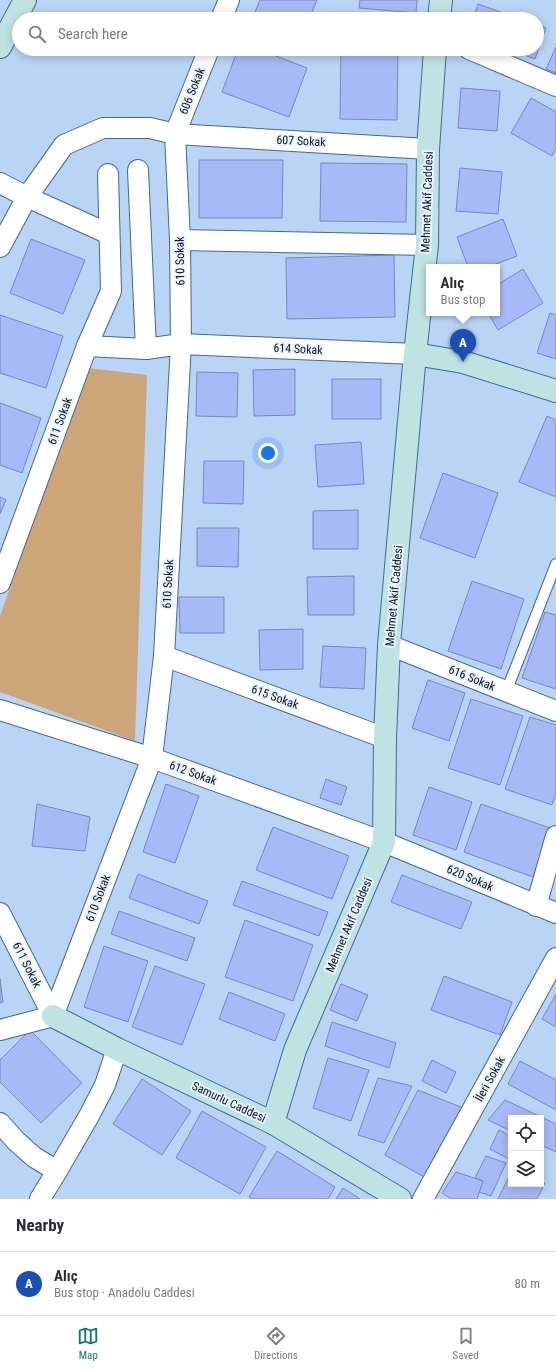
<!DOCTYPE html>
<html lang="en">
<head>
<meta charset="utf-8">
<style>
	body { margin:0; font-family:"Roboto Condensed",sans-serif; background:#f2f2f3; color:#2b2b33 }
	.controls { position:absolute; right:12px; bottom:12px; display:grid; overflow:hidden; border-radius:0px; box-shadow:0 2px 10px #0003 }
	.controls button { width:36px; height:36px; display:grid; place-items:center; padding:0; border:0; border-bottom:1px solid #e1e1e2; background:#fff; color:#2b2b33; font:20px sans-serif }
	.you { position:absolute; left:268px; top:453px; width:14px; height:14px; margin:-10px; border:3px solid #fff; border-radius:50%; background:#1a73e8; box-shadow:0 0 0 6px #1a73e833 }
	.badge { display:grid; place-items:center; width:26px; height:26px; border-radius:50%; background:#0f766e; color:#fff; font-size:13px; font-weight:700 }
	.pin { position:absolute; translate:-50% -33px; filter:drop-shadow(0 1px 2px #0008) }
	.pin::after { content:''; position:absolute; top:21px; width:14px; height:12px; background:inherit; clip-path:polygon(0 0,100% 0,50% 100%) }
	.popup { position:absolute; left:426px; top:264px; width:74px; height:52px; box-sizing:border-box; display:grid; place-content:center; border-radius:0px; background:#fff; filter:drop-shadow(0 1px 3px #0005); font-size:13px; white-space:nowrap; color:#7c7c81 }
	.popup b { font-size:15px; color:#2b2b33 }
	.popup::after { content:''; position:absolute; left:50%; top:100%; margin-left:-8px; border:8px solid transparent; border-top-color:#fff }
	.list { margin:0; padding:0; list-style:none }
	h2 { display:flex; justify-content:space-between; align-items:center; height:52px; margin:0; padding:0 16px; font-size:17px }
	h2 small { font-size:13px; font-weight:400; color:#7c7c81 }
	.list li { display:grid; grid-template-columns:26px 1fr auto; gap:12px; align-items:center; box-sizing:border-box; height:64px; padding:0 16px; border-top:1px solid #e1e1e2 }
	.list b { display:block; font-size:15px; white-space:nowrap }
	.list p { margin:0; font-size:13px; white-space:nowrap; color:#7c7c81 }
	.list em { font-size:13px; font-style:normal; color:#7c7c81 }
	.icon { flex:none; width:22px; height:22px; fill:none; stroke:currentColor; stroke-width:2; stroke-linecap:round; stroke-linejoin:round }
	.map { position:relative; flex:none; width:556px; height:1199px; overflow:hidden }
	.search { position:absolute; background:#fff; box-shadow:0 2px 10px #0003; left:12px; right:12px; top:12px; height:44px; display:flex; align-items:center; gap:10px; box-sizing:border-box; padding:0 14px; border-radius:22px; color:#7c7c81; font-size:15px }
	.sheet { height:116px; background:#fff }
	nav { display:flex; justify-content:space-around; align-items:center; box-sizing:border-box; height:56px; border-top:1px solid #e1e1e2; background:#fff; font-size:11px; color:#7c7c81 }
	nav a { display:grid; justify-items:center; gap:2px }
	nav .on { color:#0f766e }
	.map>svg:first-child { display:block }
	.green { fill:#cca678 }
	.building { fill:#a8b9f7; stroke:#7887c1 }
	.lines { fill:none; stroke-linecap:round; stroke-linejoin:round }
	.lane-casing { stroke:#3f6998; stroke-width:12 }
	.street-casing { stroke:#3f6998; stroke-width:22 }
	.secondary-casing { stroke:#3f6998; stroke-width:24 }
	.lane { stroke:#fff; stroke-width:10 }
	.street { stroke:#fff; stroke-width:20 }
	.secondary { stroke:#bfe3e2; stroke-width:22 }
	.labels { text-anchor:middle; dominant-baseline:central; stroke-width:4; stroke-linejoin:round; paint-order:stroke }
	.street-label { font-size:12px; fill:#06172a; stroke:#eaf3fe }
</style>
</head>
<body>
<div class="map">
<svg width="556" height="1199" viewBox="0 0 556 1199">
	<rect width="100%" height="100%" fill="#b9d4f4"/>
	<path class="green" d="M88 368 147 375 135 741 0 692V616Z"/>
	<g class="building">
		<path d="M260 0H317L309 19H271L255 12Z"/>
		<path d="M360 0H417L416 13 359 8Z"/>
		<path d="M478 4 520 19H473Z"/>
		<path d="M537 25 546 28 535 59 508 49H537Z"/>
		<path d="M556 47V73L546 69Z"/>
		<path d="M238 49H258L307 68 289 117 222 92Z"/>
		<path d="M341 49H398L397 120 340 119Z"/>
		<path d="M461 88 500 91 497 131 458 128Z"/>
		<path d="M531 98 556 112V148L552 156 511 133Z"/>
		<path d="M199 160H283L282 218H199Z"/>
		<path d="M321 163 407 164 406 222 320 221Z"/>
		<path d="M460 168 502 172 498 214 456 211Z"/>
		<path d="M503 219 517 256 488 267H468L457 237Z"/>
		<path d="M31 239 85 260 63 314 10 293Z"/>
		<path d="M394 255 395 317 287 319 286 258Z"/>
		<path d="M523 269 543 303 498 330 488 313H497V285Z"/>
		<path d="M550 313 556 315V359L537 353Z"/>
		<path d="M0 315 63 336 46 388 0 373Z"/>
		<path d="M295 369V415L254 416 253 370Z"/>
		<path d="M197 372 238 373 237 417 196 416Z"/>
		<rect x="332" y="379" width="49" height="40"/>
		<path d="M0 403 41 418 22 473 0 465Z"/>
		<path d="M547 416 556 420V497L519 482Z"/>
		<path d="M361 442 364 484 318 487 315 445Z"/>
		<path d="M204 461H244L243 504 203 503Z"/>
		<path d="M443 473 498 493 475 558 420 538Z"/>
		<path d="M0 497 6 500 0 514Z"/>
		<path d="M358 510V549H313V511Z"/>
		<path d="M197 528H239L238 567 197 566Z"/>
		<path d="M354 576V615H308L307 577Z"/>
		<path d="M472 581 524 599 501 669 448 651Z"/>
		<path d="M179 597H224V633H180Z"/>
		<path d="M545 612 556 615V689L522 678Z"/>
		<path d="M303 629V669L260 670 259 630Z"/>
		<path d="M323 646 366 648 364 689 320 687Z"/>
		<path d="M428 680 465 693 449 741 412 728Z"/>
		<path d="M471 699 523 716 500 785 448 768Z"/>
		<path d="M530 717 556 725V793L552 805 505 789Z"/>
		<path d="M326 779 347 787 341 805 320 798Z"/>
		<path d="M166 784 199 796 175 863 143 852Z"/>
		<path d="M429 787 472 802 456 850 413 835Z"/>
		<path d="M37 804 90 817 85 851 32 846Z"/>
		<path d="M481 804 550 828 533 877 464 852Z"/>
		<path d="M273 827 349 856 332 899 256 870Z"/>
		<path d="M138 874 208 901 199 924 129 898Z"/>
		<path d="M402 875 472 902 461 929 391 902Z"/>
		<path d="M242 881 328 912 319 936 233 905Z"/>
		<path d="M119 911 195 938 187 961 111 934Z"/>
		<path d="M245 920 313 945 293 1001 225 977Z"/>
		<path d="M104 946 148 961 128 1022 84 1007Z"/>
		<path d="M155 966 205 984 182 1045 132 1027Z"/>
		<path d="M444 976 512 1002 500 1035 431 1010Z"/>
		<path d="M0 979 3 1002 0 1003Z"/>
		<path d="M341 984 368 995 357 1021 330 1010Z"/>
		<path d="M229 992 285 1014 275 1041 219 1019Z"/>
		<path d="M556 994V1027L542 1019Z"/>
		<path d="M332 1022 396 1043 389 1068 325 1046Z"/>
		<path d="M30 1030 82 1083 41 1123 0 1082V1060Z"/>
		<path d="M328 1058 369 1070 351 1121 313 1108Z"/>
		<path d="M432 1060 456 1072 446 1093 422 1081Z"/>
		<path d="M520 1061 556 1080V1110L508 1084Z"/>
		<path d="M378 1078 412 1086 384 1143 358 1135Z"/>
		<path d="M142 1079 191 1111 162 1155 113 1124Z"/>
		<path d="M418 1090 463 1108 426 1178 385 1155Z"/>
		<path d="M505 1100 556 1124V1152L541 1145V1118H511V1131L488 1120Z"/>
		<path d="M202 1111 266 1147 240 1194 176 1158Z"/>
		<path d="M499 1130 511 1136V1160L490 1149Z"/>
		<path d="M277 1151 335 1187 328 1199H252L249 1197Z"/>
		<path d="M486 1156 506 1163 491 1196 479 1192 483 1181 475 1178Z"/>
		<path d="M456 1172 483 1181 477 1199H451L442 1193Z"/>
		<path d="M511 1172V1184H541V1181L545 1183 537 1199H498Z"/>
		<path d="M343 1188 360 1199H336Z"/>
	</g>
	<g class="lines">
		<g class="lane-casing">
			<path id="lane" d="M506 692 556 564"/>
		</g>
		<g class="street-casing">
			<g id="street">
				<path d="M221 19 229 0"/>
				<path d="M469 49 556 86"/>
				<path d="M138 170 146 349"/>
				<path d="M0 183 27 197 109 234"/>
				<path d="M180 240 427 245"/>
				<path d="M0 247 27 197 64 145 103 128H150L175 134 428 149"/>
				<path d="M87 346 111 291 108 174"/>
				<path d="M0 583 87 346 146 349 181 344 415 354"/>
				<path d="M389 645 556 711"/>
				<path d="M164 656 385 738"/>
				<path d="M0 710 152 758 384 842 556 913"/>
				<path d="M536 906 556 836"/>
				<path d="M0 913 53 1016"/>
				<path d="M53 1016 152 758 164 656 181 344 180 240 175 134 209 49"/>
				<path d="M0 1030 53 1016"/>
				<path d="M0 1123 16 1141 34 1157 57 1171 89 1116 105 1085 117 1049"/>
				<path d="M40 1199 57 1171"/>
				<path d="M423 1199 556 958"/>
			</g>
		</g>
		<g class="secondary-casing">
			<g id="secondary">
				<path d="M439 19 441 0"/>
				<path d="M0 47 25 0"/>
				<path d="M415 354 463 362 556 391"/>
				<path d="M53 1016 117 1049 273 1123 400 1199"/>
				<path d="M273 1123 295 1050 384 842 385 738 389 645 415 354 427 245 428 149 435 49"/>
			</g>
		</g>
		<use href="#lane" class="lane"/>
		<use href="#street" class="street"/>
		<use href="#secondary" class="secondary"/>
	</g>
	<g class="labels">
		<g class="street-label">
			<text transform="translate(192 91) rotate(-68)">606 Sokak</text>
			<text transform="translate(301 141) rotate(3)">607 Sokak</text>
			<text transform="translate(427 202) rotate(-88)">Mehmet Akif Caddesi</text>
			<text transform="translate(180 261) rotate(-91)">610 Sokak</text>
			<text transform="translate(298 349) rotate(3)">614 Sokak</text>
			<text transform="translate(60 421) rotate(-70)">611 Sokak</text>
			<text transform="translate(168 584) rotate(-87)">610 Sokak</text>
			<text transform="translate(394 596) rotate(-85)">Mehmet Akif Caddesi</text>
			<text transform="translate(472 678) rotate(22)">616 Sokak</text>
			<text transform="translate(275 697) rotate(20)">615 Sokak</text>
			<text transform="translate(193 773) rotate(20)">612 Sokak</text>
			<text transform="translate(470 878) rotate(23)">620 Sokak</text>
			<text transform="translate(98 898) rotate(-69)">610 Sokak</text>
			<text transform="translate(349 925) rotate(-67)">Mehmet Akif Caddesi</text>
			<text transform="translate(27 965) rotate(63)">611 Sokak</text>
			<text transform="translate(490 1079) rotate(-61)">İleri Sokak</text>
			<text transform="translate(229 1102) rotate(25)">Samurlu Caddesi</text>
		</g>
	</g>
</svg>
<div class="controls">
<button><svg class="icon" aria-label="locate" viewBox="0 0 24 24"><circle cx="12" cy="12" r="6"/><path d="M12 2v4M12 18v4M2 12h4M18 12h4"/></svg></button>
<button><svg class="icon" aria-label="layers" viewBox="0 0 24 24"><path d="M12 4l9 5-9 5-9-5zM3 14l9 5 9-5"/></svg></button>
</div>
<div class="you"></div>
<div class="pin badge" style="left:463px;top:362px;background:#1a4fb4">A</div>
<div class="popup"><b>Alıç</b>Bus stop</div>
<div class="search"><svg class="icon" aria-label="search" viewBox="0 0 24 24"><circle cx="10" cy="10" r="6"/><path d="M15 15l6 6"/></svg>Search here</div>
</div>
<section class="sheet">
<h2>Nearby<small></small></h2>
<ul class="list">
<li><span class="badge" style="background:#1a4fb4">A</span><div><b>Alıç</b><p>Bus stop · Anadolu Caddesi</p></div><em>80 m</em></li>
</ul>
</section>
<nav>
<a class="on"><svg class="icon" aria-label="map" viewBox="0 0 24 24"><path d="M3 6l6-2 6 2 6-2v14l-6 2-6-2-6 2zM9 4v14M15 6v14"/></svg>Map</a>
<a><svg class="icon" aria-label="directions" viewBox="0 0 24 24"><path d="M12 3l9 9-9 9-9-9zM9 14v-3h6M13 9l2 2-2 2"/></svg>Directions</a>
<a><svg class="icon" aria-label="saved" viewBox="0 0 24 24"><path d="M7 4h10v16l-5-4-5 4z"/></svg>Saved</a>
</nav>
</body>
</html>
